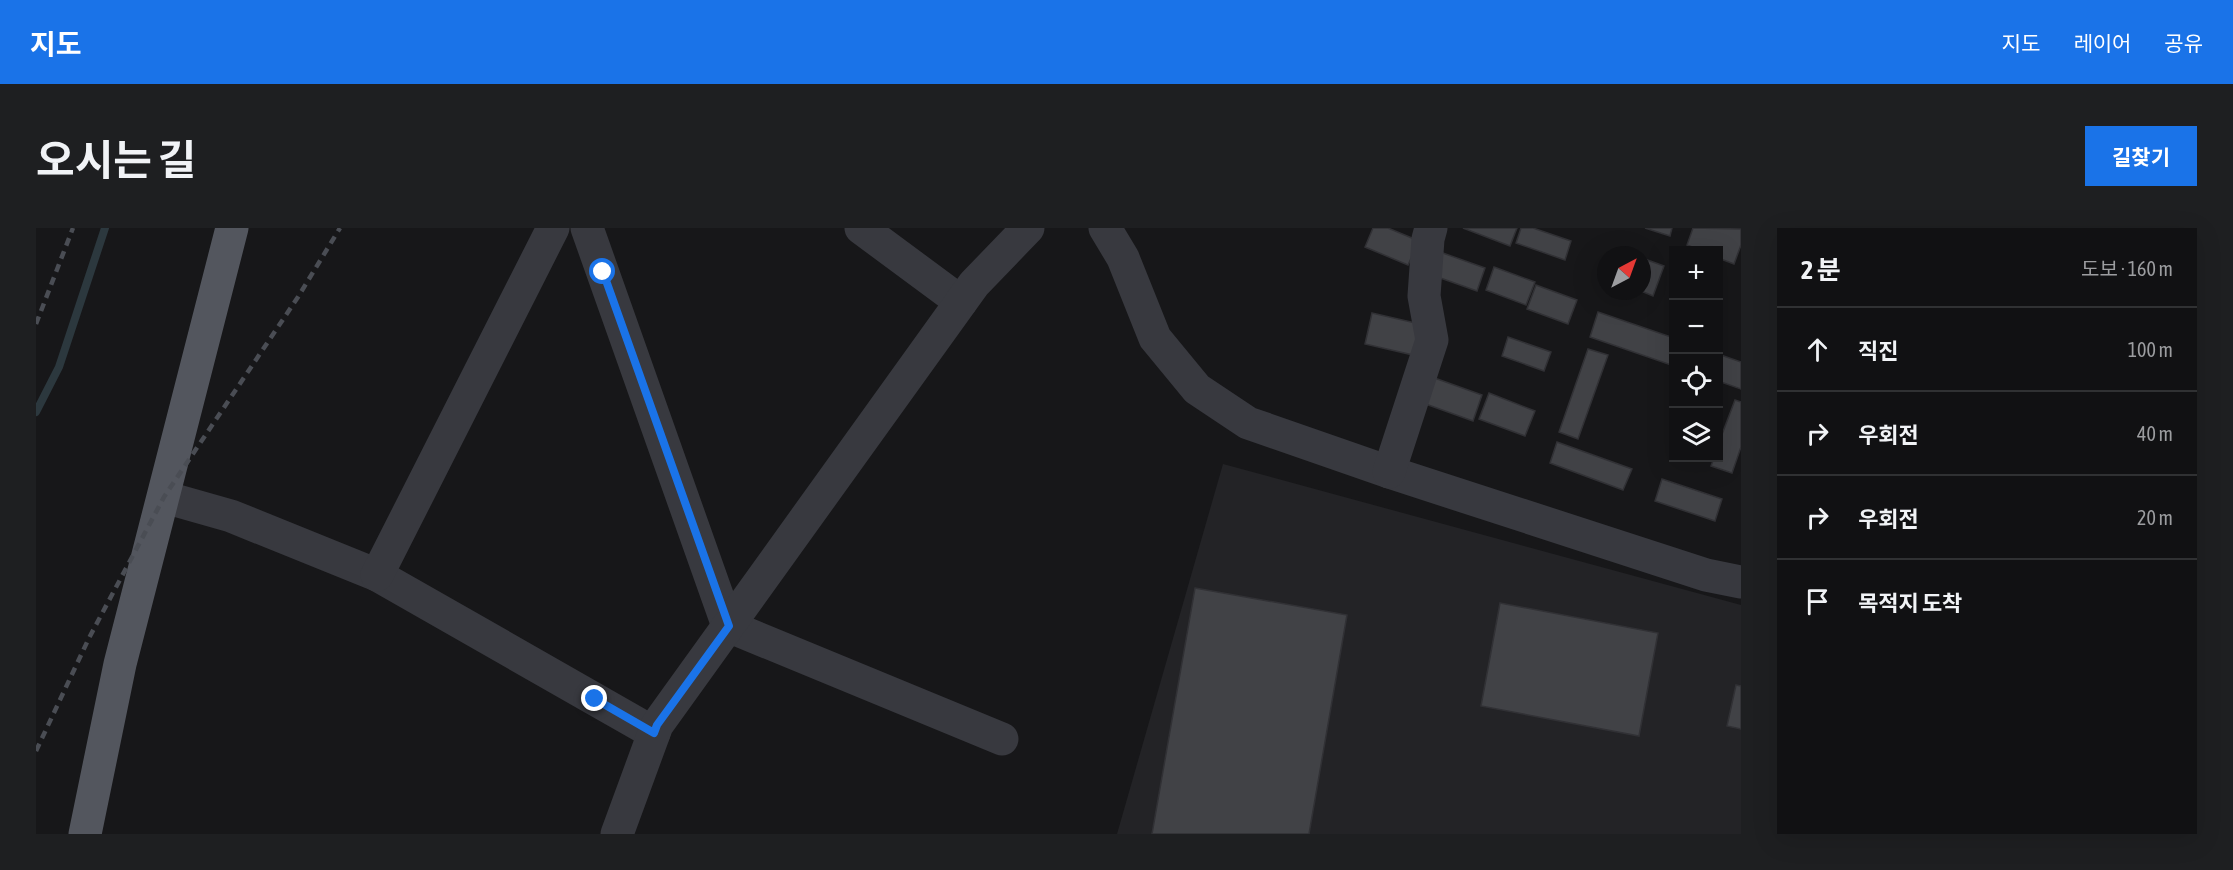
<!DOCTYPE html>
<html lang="ko">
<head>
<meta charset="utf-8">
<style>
	body { margin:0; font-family:"Asap Condensed","Noto Sans KR",sans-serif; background:#1e1f21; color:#f1f3f6 }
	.controls { position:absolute; right:18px; top:18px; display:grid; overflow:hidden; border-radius:0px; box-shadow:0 6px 24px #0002 }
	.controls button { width:54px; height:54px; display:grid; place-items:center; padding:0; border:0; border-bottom:2px solid #303133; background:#111113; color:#f1f3f6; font:30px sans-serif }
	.compass { position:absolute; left:1561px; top:18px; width:54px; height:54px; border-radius:50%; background:#111113; box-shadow:0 6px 24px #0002; rotate:41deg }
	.stop { position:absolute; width:18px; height:18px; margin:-14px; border:4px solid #1a73e8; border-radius:50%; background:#fff }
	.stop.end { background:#1a73e8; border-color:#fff; box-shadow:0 2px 6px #0008 }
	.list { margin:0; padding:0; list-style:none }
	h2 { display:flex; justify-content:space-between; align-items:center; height:78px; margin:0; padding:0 24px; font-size:26px }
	h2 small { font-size:20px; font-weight:400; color:#9c9da0 }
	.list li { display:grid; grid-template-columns:39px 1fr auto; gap:18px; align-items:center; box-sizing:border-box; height:84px; padding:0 24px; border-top:2px solid #303133 }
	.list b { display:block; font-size:22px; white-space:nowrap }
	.list em { font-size:20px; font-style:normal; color:#9c9da0 }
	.icon { flex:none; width:33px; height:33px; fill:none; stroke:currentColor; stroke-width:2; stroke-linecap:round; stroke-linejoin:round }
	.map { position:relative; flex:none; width:1705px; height:606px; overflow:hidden; border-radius:0px }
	header { display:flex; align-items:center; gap:36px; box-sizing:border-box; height:84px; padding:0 30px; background:#1a73e8; color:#fff }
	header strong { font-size:28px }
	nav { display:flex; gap:33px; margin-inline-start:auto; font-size:21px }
	.intro { display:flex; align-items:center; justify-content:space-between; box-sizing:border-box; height:144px; padding:0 36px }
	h1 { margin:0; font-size:42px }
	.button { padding:15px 27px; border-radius:0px; background:#1a73e8; color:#fff; font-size:21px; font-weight:700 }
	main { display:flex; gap:36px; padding:0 36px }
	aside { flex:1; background:#111113; border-radius:0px; box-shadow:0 6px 24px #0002 }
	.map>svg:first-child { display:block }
	.built { fill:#232326 }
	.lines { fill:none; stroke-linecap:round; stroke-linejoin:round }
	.stream { stroke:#2c383e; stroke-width:8 }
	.building { fill:#414246; stroke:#313135; stroke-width:1.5 }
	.minor { stroke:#38393f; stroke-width:33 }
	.major { stroke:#53565e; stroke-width:33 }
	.rail { stroke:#4a4d54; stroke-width:4.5; stroke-dasharray:8 6; stroke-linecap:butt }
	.route { stroke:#1a73e8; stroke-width:8 }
</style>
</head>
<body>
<header>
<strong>지도</strong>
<nav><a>지도</a><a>레이어</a><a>공유</a></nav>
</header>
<div class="intro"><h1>오시는 길</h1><a class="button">길찾기</a></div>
<main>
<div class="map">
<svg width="1705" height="606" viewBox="0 0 1705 606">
	<rect width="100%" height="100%" fill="#171719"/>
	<path class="built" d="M1187 236 1705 377V606H1081Z"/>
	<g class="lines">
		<path class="stream" d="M0 184 23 139 69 0"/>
	</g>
	<g class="building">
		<path d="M1337 0H1352L1383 13 1372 37 1329 19Z"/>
		<path d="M1427 0H1481L1474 18Z"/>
		<path d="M1485 0H1497L1535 13 1529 32 1480 15Z"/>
		<path d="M1609 0H1636L1634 8Z"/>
		<path d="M1657 0 1705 1V17L1698 36 1682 30V22H1664L1651 17Z"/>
		<path d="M1404 24 1449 40 1441 63 1396 47Z"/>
		<path d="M1606 30 1628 38 1617 68 1605 63Z"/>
		<path d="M1458 39 1499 54 1490 77 1450 62Z"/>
		<path d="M1500 57 1541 72 1532 96 1491 81Z"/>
		<path d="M1562 84 1638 110V138L1554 109Z"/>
		<path d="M1336 85 1384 96 1377 127 1329 116Z"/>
		<path d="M1472 109 1515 124 1508 143 1466 128Z"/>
		<path d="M1552 121 1572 127 1542 211 1523 204Z"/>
		<path d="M1682 126 1705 134V161L1682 153Z"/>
		<path d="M1393 148 1446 167 1437 193 1384 174Z"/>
		<path d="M1453 165 1499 183 1489 208 1443 191Z"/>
		<path d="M1699 172 1705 174V219L1696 245 1675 238 1678 230H1682V217Z"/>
		<path d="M1521 214 1596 241 1587 262 1514 235Z"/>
		<path d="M1626 251 1686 271 1679 293 1619 273Z"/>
		<path d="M1159 360 1311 387 1273 606H1116Z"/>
		<path d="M1464 375 1622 405 1603 508 1445 478Z"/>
		<path d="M1700 457 1705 458V501L1691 498Z"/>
	</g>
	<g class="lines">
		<g class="minor">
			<path d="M551 0 692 398 966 511"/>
			<path d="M825 0 925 74"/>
			<path d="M1069 0 1087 30 1119 110 1161 161 1212 195 1353 244 1670 347 1705 354"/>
			<path d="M1353 244 1396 112 1388 68 1392 11 1395 0"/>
			<path d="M128 269 195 288 341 347 618 505"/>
			<path d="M341 347 517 0"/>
			<path d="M581 606 621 497 938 56 992 0"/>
		</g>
		<path class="major" d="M49 606 84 436 196 0"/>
		<g class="rail">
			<path d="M0 96 37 0"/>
			<path d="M0 523 53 410 128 269 262 69 304 0"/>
		</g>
	</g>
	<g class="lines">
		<path class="route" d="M559 471 618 505 621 497 693 398 567 44"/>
	</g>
</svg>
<div class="controls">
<button>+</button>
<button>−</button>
<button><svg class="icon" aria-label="locate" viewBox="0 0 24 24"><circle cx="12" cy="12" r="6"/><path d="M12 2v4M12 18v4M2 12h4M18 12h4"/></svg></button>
<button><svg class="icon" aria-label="layers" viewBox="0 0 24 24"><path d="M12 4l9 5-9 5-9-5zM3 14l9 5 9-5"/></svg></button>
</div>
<svg class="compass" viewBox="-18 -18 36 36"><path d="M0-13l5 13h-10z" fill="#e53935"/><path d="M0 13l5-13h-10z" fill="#9c9da0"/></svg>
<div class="stop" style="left:567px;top:44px"></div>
<div class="stop end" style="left:559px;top:471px"></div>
</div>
<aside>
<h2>2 분<small>도보 · 160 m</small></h2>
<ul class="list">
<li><svg class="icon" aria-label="ahead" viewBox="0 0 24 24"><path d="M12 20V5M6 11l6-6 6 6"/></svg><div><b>직진</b></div><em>100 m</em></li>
<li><svg class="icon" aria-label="right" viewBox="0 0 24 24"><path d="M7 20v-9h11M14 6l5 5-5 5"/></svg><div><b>우회전</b></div><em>40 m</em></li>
<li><svg class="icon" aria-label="right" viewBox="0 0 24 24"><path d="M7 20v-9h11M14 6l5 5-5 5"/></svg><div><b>우회전</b></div><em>20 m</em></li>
<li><svg class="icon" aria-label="arrive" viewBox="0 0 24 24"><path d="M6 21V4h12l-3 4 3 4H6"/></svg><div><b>목적지 도착</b></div></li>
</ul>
</aside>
</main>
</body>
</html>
